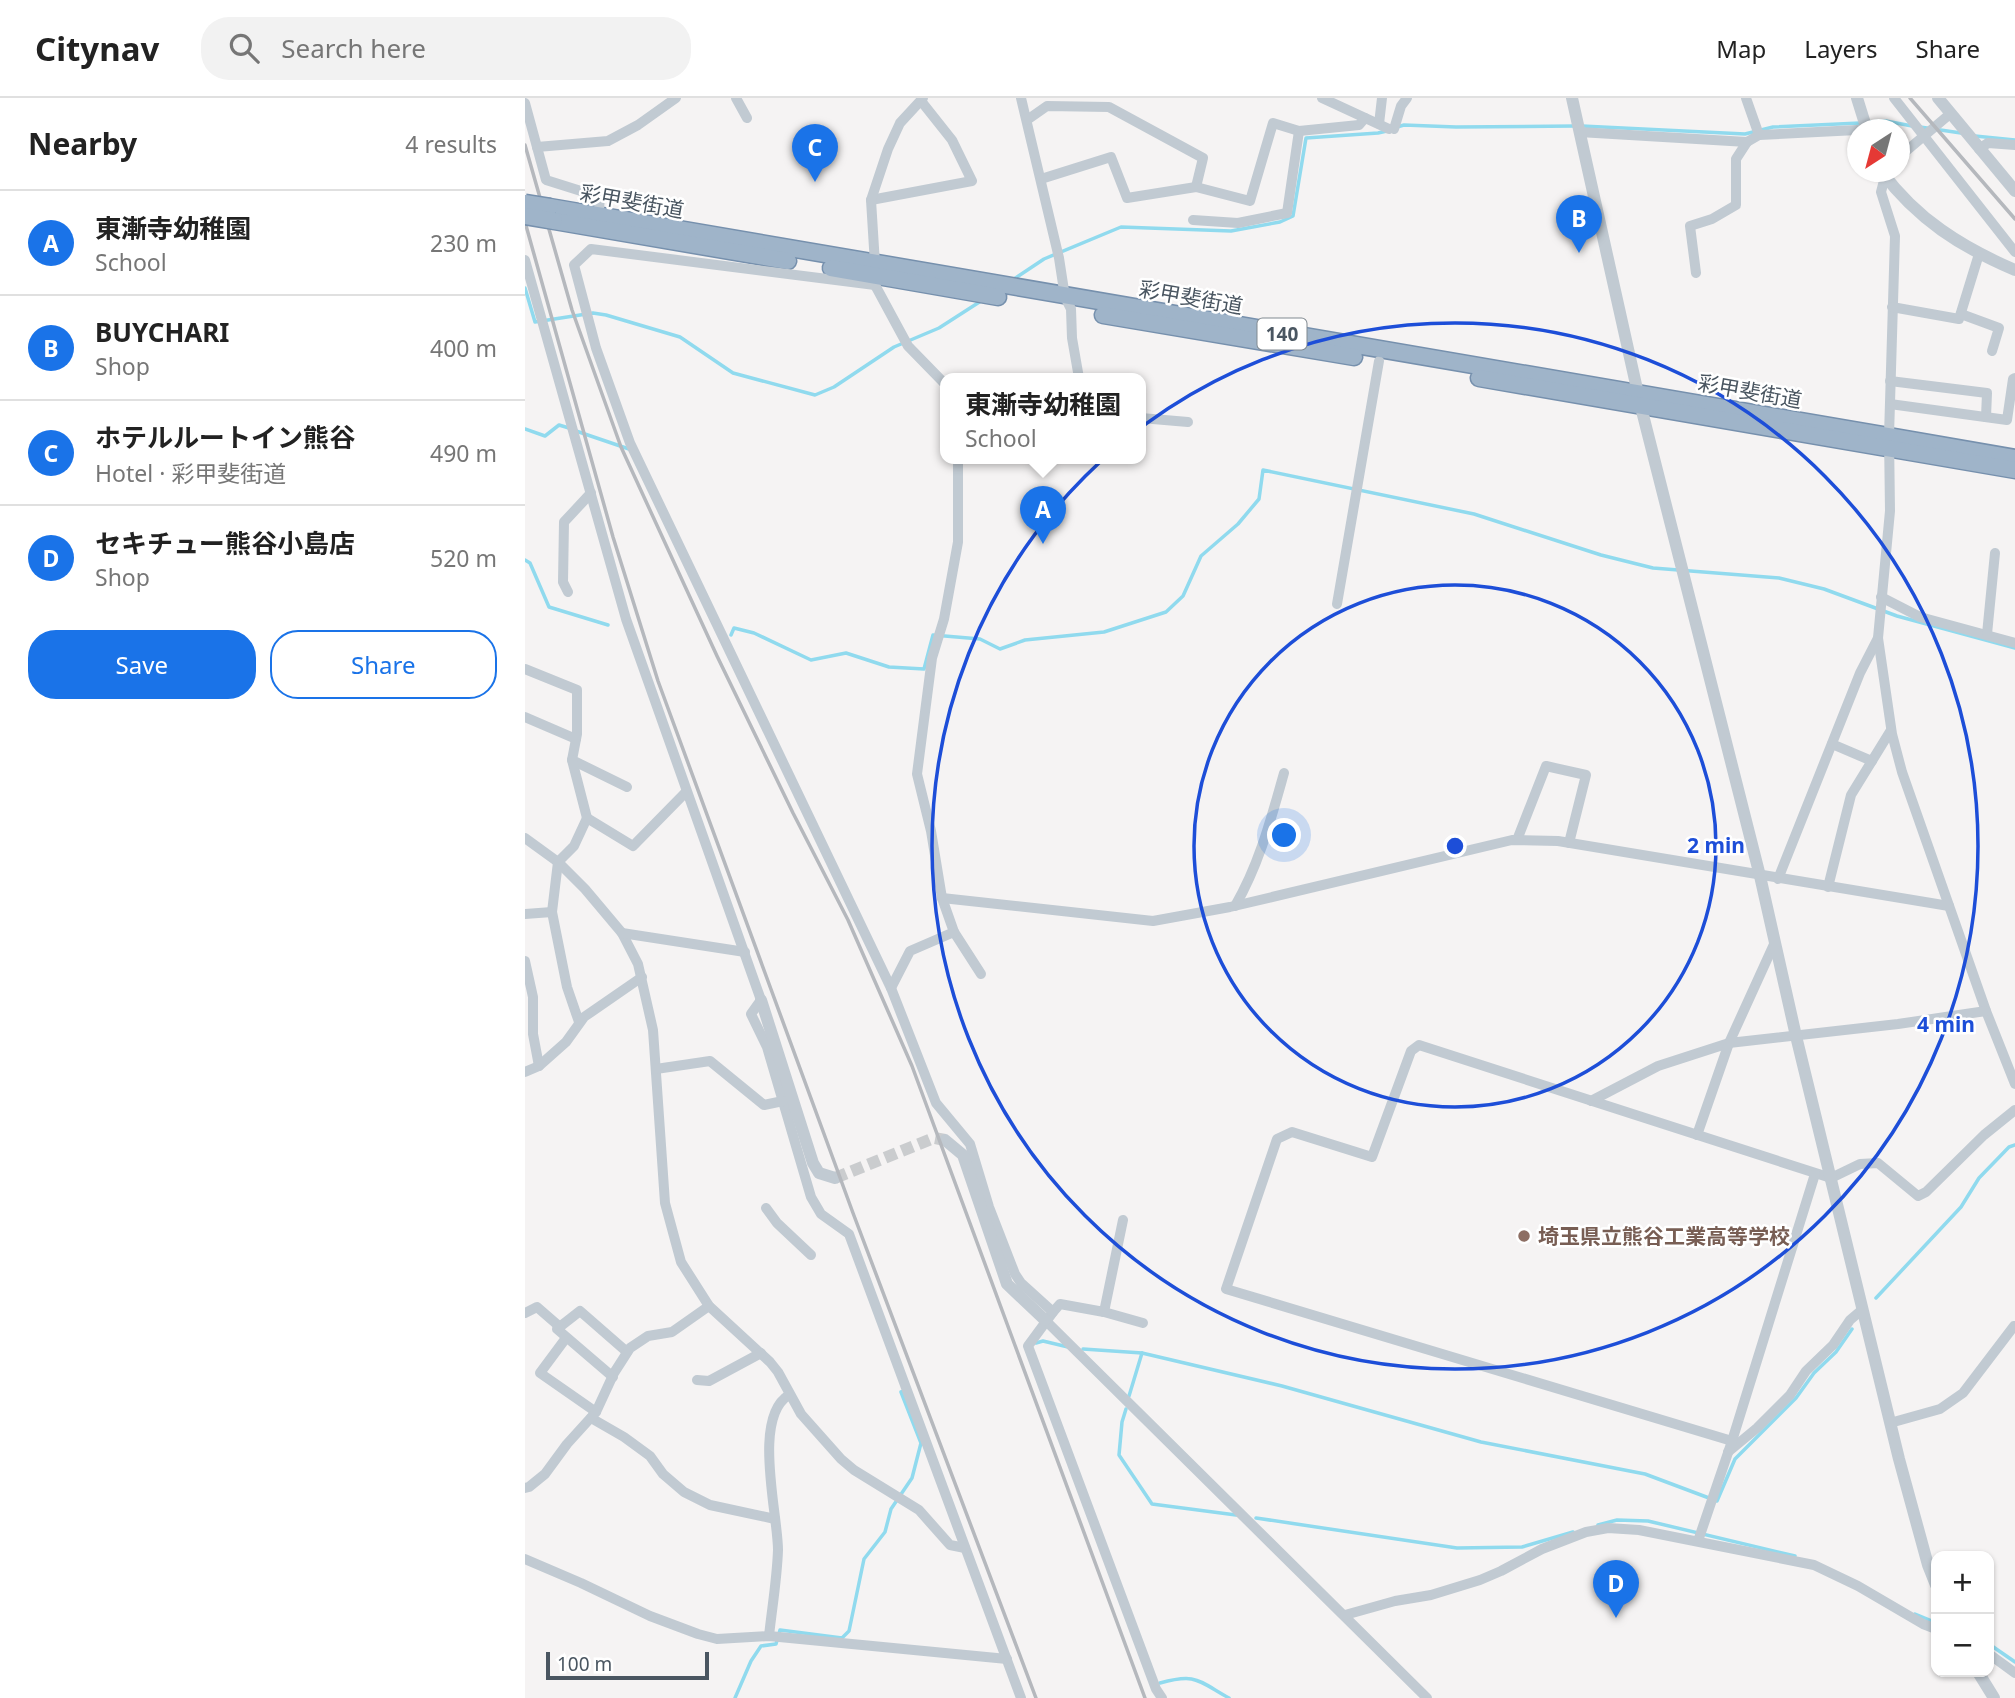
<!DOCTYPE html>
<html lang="en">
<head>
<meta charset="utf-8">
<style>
	body { margin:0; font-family:"Noto Sans","Noto Sans JP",sans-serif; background:#f2f2f2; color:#222 }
	.controls { position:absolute; right:21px; bottom:21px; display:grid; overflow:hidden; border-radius:14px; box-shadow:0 2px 5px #0004 }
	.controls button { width:63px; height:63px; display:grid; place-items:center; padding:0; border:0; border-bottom:2px solid #e0e0e0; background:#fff; color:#222; font:35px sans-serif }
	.compass { position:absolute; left:1322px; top:21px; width:63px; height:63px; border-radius:50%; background:#fff; box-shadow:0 2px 5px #0004; rotate:216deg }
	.scale { position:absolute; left:21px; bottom:18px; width:163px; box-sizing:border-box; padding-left:7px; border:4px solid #4a5661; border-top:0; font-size:19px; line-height:24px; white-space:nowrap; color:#4a5661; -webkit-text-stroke:5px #fff; paint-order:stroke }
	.you { position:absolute; left:760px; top:738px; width:24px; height:24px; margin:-18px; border:5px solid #fff; border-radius:50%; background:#1a73e8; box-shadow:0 0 0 10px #1a73e833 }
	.badge { display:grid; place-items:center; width:46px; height:46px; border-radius:50%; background:#1a73e8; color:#fff; font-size:23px; font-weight:700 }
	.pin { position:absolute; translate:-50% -58px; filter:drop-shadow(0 2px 4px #0008) }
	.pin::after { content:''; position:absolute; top:37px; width:24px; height:21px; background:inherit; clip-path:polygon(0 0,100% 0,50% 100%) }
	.popup { position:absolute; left:415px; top:275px; width:206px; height:91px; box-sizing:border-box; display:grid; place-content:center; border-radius:14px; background:#fff; filter:drop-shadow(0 2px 5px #0005); font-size:23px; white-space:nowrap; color:#767676 }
	.popup b { font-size:26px; color:#222 }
	.popup::after { content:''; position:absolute; left:50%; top:100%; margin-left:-14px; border:14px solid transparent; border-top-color:#fff }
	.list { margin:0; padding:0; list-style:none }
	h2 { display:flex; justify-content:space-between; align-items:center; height:91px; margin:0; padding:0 28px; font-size:30px }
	h2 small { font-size:23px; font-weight:400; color:#767676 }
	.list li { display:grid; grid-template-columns:46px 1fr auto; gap:21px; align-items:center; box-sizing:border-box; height:105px; padding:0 28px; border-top:2px solid #e0e0e0 }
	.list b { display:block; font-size:26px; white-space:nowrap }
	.list p { margin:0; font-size:23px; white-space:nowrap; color:#767676 }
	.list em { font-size:23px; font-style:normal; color:#767676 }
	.actions { display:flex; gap:14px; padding:21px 28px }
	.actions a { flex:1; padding:16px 0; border:2px solid #1a73e8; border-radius:28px; text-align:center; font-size:24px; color:#1a73e8 }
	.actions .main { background:#1a73e8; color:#fff }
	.icon { flex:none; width:38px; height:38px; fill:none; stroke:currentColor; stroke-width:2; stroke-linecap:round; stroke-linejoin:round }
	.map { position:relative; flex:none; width:1490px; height:1600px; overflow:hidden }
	header { display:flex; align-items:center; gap:42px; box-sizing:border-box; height:98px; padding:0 35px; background:#fff; border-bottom:2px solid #e0e0e0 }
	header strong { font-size:33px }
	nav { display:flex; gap:38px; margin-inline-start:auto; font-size:24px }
	.search { width:490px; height:63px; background:#f2f2f2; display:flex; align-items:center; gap:18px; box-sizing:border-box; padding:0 24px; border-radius:28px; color:#767676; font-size:26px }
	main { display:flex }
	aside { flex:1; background:#fff }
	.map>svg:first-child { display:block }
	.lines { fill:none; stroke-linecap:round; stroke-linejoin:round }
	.stream { stroke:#90daee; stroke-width:3.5 }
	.tertiary-tunnel { stroke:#caccce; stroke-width:12; stroke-dasharray:12 6; stroke-linecap:butt }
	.trunk-casing { stroke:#7690ad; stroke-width:19 }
	.minor { stroke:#c1cad2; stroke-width:10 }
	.tertiary { stroke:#c1cad2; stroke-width:12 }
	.trunk { stroke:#9fb4c9; stroke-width:16 }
	.rail { stroke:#b5b8bd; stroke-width:3.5 }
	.trunk-bridge-casing { stroke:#7690ad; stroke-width:19; stroke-linecap:butt }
	.trunk-bridge { stroke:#9fb4c9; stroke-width:16 }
	.ring { fill:none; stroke:#1d4ed8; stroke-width:3.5 }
	.education-dot { fill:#8d6e63; stroke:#fff; stroke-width:2.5 }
	.labels { text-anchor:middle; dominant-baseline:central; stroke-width:5; stroke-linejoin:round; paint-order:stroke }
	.shield { fill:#fff; stroke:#808990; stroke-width:2 }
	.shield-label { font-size:19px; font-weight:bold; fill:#4a5661 }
	.street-label { font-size:21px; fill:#4a5661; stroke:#fff }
	.education-label { font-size:21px; font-weight:bold; fill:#785e54; stroke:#fff; text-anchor:start }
	.centre { fill:#1d4ed8; stroke:#fff; stroke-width:3.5 }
	.ring-label { font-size:21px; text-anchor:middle; font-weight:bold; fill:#1d4ed8; stroke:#fff; stroke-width:5; stroke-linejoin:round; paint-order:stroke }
</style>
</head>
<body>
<header>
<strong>Citynav</strong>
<div class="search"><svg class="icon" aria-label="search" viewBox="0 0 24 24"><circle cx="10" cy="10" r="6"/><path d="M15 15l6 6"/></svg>Search here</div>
<nav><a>Map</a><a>Layers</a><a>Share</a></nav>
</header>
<main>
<aside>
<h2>Nearby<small>4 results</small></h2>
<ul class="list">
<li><span class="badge">A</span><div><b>東漸寺幼稚園</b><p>School</p></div><em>230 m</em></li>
<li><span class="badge">B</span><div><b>BUYCHARI</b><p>Shop</p></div><em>400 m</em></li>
<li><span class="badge">C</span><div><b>ホテルルートイン熊谷</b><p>Hotel · 彩甲斐街道</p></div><em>490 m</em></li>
<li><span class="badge">D</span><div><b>セキチュー熊谷小島店</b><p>Shop</p></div><em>520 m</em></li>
</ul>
<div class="actions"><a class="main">Save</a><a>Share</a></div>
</aside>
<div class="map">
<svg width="1490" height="1600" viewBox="0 0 1490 1600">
	<rect width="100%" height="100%" fill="#f5f3f3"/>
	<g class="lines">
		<g class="stream">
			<path d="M1343 24 1361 23 1387 28"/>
			<path d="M1057 28 1220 36 1248 29 1335 25"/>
			<path d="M872 29 879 27 931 29 1050 28"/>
			<path d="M1395 29 1436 35"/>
			<path d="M1450 38 1490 42"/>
			<path d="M486 183 519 161 596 129 706 133 755 124 768 118 781 40 853 35 862 33"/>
			<path d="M0 190 10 224 68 215 81 217 155 239 208 275 290 297 309 289 369 249 414 230 456 203"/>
			<path d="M0 331 20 338 34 327 44 330"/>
			<path d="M51 333 104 351"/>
			<path d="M0 462 5 465 24 509 83 527"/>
			<path d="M206 537 209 530 229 535 286 562 321 555 364 569 399 571 408 537 455 541 475 551 500 542 579 534 641 514 658 498 676 458 713 426 734 401 738 372 949 416 1076 457 1128 470 1254 480 1299 491 1372 518 1490 550"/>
			<path d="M1351 1200 1436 1109 1454 1080 1484 1049 1490 1047"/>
			<path d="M511 1245 518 1243 543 1249"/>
			<path d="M558 1251 617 1255 757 1288 956 1344 1120 1376 1192 1403 1210 1361 1271 1300 1289 1275 1311 1254 1327 1231"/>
			<path d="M604 1298 617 1255"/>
			<path d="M601 1311 597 1324 594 1357 627 1406 711 1417"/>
			<path d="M731 1420 932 1450 997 1449 1048 1434"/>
			<path d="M1073 1427 1092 1422 1123 1423 1270 1458"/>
			<path d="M1390 1516 1407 1523"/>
			<path d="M1464 1546 1490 1564"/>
			<path d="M635 1585C671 1575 672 1582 704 1600"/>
			<path d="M210 1600 226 1563 236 1548 251 1546 255 1532 317 1540 324 1533 339 1461 360 1434 366 1411 387 1380 396 1345 376 1294 379 1293"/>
		</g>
		<path class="tertiary-tunnel" d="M310 1080 409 1040 420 1042"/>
		<g class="trunk-casing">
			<g id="trunk">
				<path d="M25 109C513 196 1002 275 1490 360"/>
				<path d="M29 123 263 163"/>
				<path d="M306 170 473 199"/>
				<path d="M578 217 829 259"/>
				<path d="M954 280 1490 372"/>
			</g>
		</g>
		<g class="minor">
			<path d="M211 0 222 20"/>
			<path d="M496 0 534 160 540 199 546 211 547 240 554 280"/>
			<path d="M797 0 864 31"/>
			<path d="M1221 0 1234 37"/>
			<path d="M1369 0 1490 154"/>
			<path d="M0 5 21 82 75 99 74 111"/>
			<path d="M502 22 522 8 584 9 678 60 671 89"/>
			<path d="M854 26 857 0"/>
			<path d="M869 31 876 8 882 0"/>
			<path d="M1054 34 1222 44 1234 37 1332 32"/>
			<path d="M12 49 83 43 113 27 151 0"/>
			<path d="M1454 51 1463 45 1490 47"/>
			<path d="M1374 59 1425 16"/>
			<path d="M1361 75 1356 94 1370 138 1364 338 1365 413 1353 540 1367 636 1377 674 1461 913 1490 986"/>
			<path d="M516 81 586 59 602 100 671 89 725 103 748 25 774 33 834 27 840 20"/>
			<path d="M346 102 447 83 427 42 396 3"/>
			<path d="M668 122 713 125 762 115 774 33"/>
			<path d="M0 162 101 521 236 902 226 916 242 949 286 1099 296 1116 324 1136 496 1600"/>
			<path d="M350 166 346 102 363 51 375 25 398 0"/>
			<path d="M1171 175 1165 128 1187 121 1211 107V61L1222 44"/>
			<path d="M351 178 350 187 66 151 49 167 71 250 105 345 366 890 411 1005 445 1046 464 1109 490 1176 496 1185 528 1214 503 1248 631 1591 637 1600"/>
			<path d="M350 187 383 248 420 286"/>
			<path d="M1367 209 1434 221 1454 156"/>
			<path d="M1436 216 1474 230 1467 253"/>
			<path d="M1365 283 1462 295 1461 319"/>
			<path d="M1365 306 1482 322 1488 281 1490 280"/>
			<path d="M616 320 663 324"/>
			<path d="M43 494 38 484 39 424 66 395"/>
			<path d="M1356 499 1395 519 1490 545"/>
			<path d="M812 506 854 263"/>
			<path d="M1462 536 1470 455"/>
			<path d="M0 571 52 592V636L47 662 102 689"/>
			<path d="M0 619 51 641"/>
			<path d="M1307 646 1347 663"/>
			<path d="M47 662 62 720"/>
			<path d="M0 740 33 764 60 791 97 835 113 866 128 932 140 1105 156 1164 184 1208 245 1264 253 1274 276 1316 316 1361 329 1372 394 1412 425 1447 440 1450"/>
			<path d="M992 742 1021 668 1061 677 1044 745"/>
			<path d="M1253 781 1335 575 1353 540"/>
			<path d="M1303 789 1326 697 1366 632"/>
			<path d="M417 800 628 823 705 809 987 742 1033 743 1424 808"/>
			<path d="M710 808C734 767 746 721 759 675"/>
			<path d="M0 816 27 814"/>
			<path d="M429 834 456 876"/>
			<path d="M97 835 220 854"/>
			<path d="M0 863 8 899V936L14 968"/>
			<path d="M366 890 385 853 429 834 417 800 406 733 392 676 407 560 419 521 433 444V360"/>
			<path d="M54 924 42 889 27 814 33 764 49 748 62 720 108 748 161 694"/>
			<path d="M131 971 185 963 239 1007 258 1003"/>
			<path d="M0 974 14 968 41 944 59 919 117 879"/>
			<path d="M1066 1003 1133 968 1204 945 1373 926 1461 913"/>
			<path d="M1172 1037 1204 945 1250 844"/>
			<path d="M241 1110 252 1125 286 1157"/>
			<path d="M528 1214 535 1206 579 1214 618 1225"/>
			<path d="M579 1214 598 1122"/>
			<path d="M0 1215 12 1209 35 1229"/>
			<path d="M520 1222 902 1600"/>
			<path d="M41 1240 15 1275 71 1314"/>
			<path d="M88 1279 32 1231 55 1213 102 1254"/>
			<path d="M172 1282 184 1283 236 1255"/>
			<path d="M66 1320 99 1339 125 1358 138 1376 159 1394 185 1407 250 1421"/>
			<path d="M1365 1325 1415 1311 1438 1295 1489 1228"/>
			<path d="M1207 1343 701 1191 752 1041 767 1034 847 1059 886 953 894 947 1306 1080 1335 1066 1353 1065 1393 1098 1401 1094 1459 1037 1490 1012"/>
			<path d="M1203 1354 1232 1330 1265 1297 1281 1273 1308 1247 1325 1222 1338 1211"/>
			<path d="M0 1390 4 1389 20 1376 42 1346 71 1314 89 1275 105 1250 123 1238 147 1234 184 1208"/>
			<path d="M1173 1443 1207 1343 1290 1076"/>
			<path d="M0 1461 56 1485 125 1518 173 1536 192 1541 244 1538 482 1561"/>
			<path d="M820 1517 870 1503 906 1497 955 1482 976 1473 1017 1451 1061 1434 1083 1430 1114 1432 1289 1467 1333 1488 1398 1526 1411 1531"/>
			<path d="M244 1538C247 1510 252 1481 253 1452 253 1416 227 1319 264 1297"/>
			<path d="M1464 1556 1490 1575"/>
		</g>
		<g class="tertiary">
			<path d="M1047 0 1116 309 1235 778 1271 938 1374 1361 1403 1467 1411 1487"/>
			<path d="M1332 0 1342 32"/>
			<path d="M1413 0 1490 93"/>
			<path d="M1357 74C1392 121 1436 149 1490 172"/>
			<path d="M236 902 288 1065 294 1075 310 1080"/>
			<path d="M420 1042 438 1057 482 1186 520 1222"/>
			<path d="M1453 1574 1469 1600"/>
		</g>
		<use href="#trunk" class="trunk"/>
		<g class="rail">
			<path d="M1385 0 1490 121"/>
			<path d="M0 47 47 212 96 349 192 558 268 715 323 822 387 968 620 1600"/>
			<path d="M0 124 88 439 133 583 328 1115 511 1600"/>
		</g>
		<g class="trunk-bridge-casing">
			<g id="trunk-bridge">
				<path d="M0 105 25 109"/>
				<path d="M0 118 29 123"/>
			</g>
		</g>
		<use href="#trunk-bridge" class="trunk-bridge"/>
	</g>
	<g class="ring">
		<circle cx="930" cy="748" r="261"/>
		<circle cx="930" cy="748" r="523"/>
	</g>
	<circle class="education-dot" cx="999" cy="1138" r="7"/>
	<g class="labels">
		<rect class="shield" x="732.5" y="220.5" width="49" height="31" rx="5"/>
		<g class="shield-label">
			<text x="757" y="236">140</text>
		</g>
		<g class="street-label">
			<text transform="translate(107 103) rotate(10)">彩甲斐街道</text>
			<text transform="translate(666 199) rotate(10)">彩甲斐街道</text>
			<text transform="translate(1225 293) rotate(10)">彩甲斐街道</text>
		</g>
		<g class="education-label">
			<text x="1013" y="1138">埼玉県立熊谷工業高等学校</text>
		</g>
	</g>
	<circle cx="930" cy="748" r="10" class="centre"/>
	<g class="ring-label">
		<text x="1191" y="755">2 min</text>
		<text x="1421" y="934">4 min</text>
	</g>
</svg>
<div class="controls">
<button>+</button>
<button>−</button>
</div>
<svg class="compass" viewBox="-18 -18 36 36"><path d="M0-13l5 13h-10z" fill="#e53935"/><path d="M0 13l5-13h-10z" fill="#767676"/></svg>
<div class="scale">100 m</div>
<div class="you"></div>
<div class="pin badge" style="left:518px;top:446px">A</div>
<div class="popup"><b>東漸寺幼稚園</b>School</div>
<div class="pin badge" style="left:1054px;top:155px">B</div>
<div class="pin badge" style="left:290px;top:84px">C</div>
<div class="pin badge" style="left:1091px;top:1520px">D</div>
</div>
</main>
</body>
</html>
